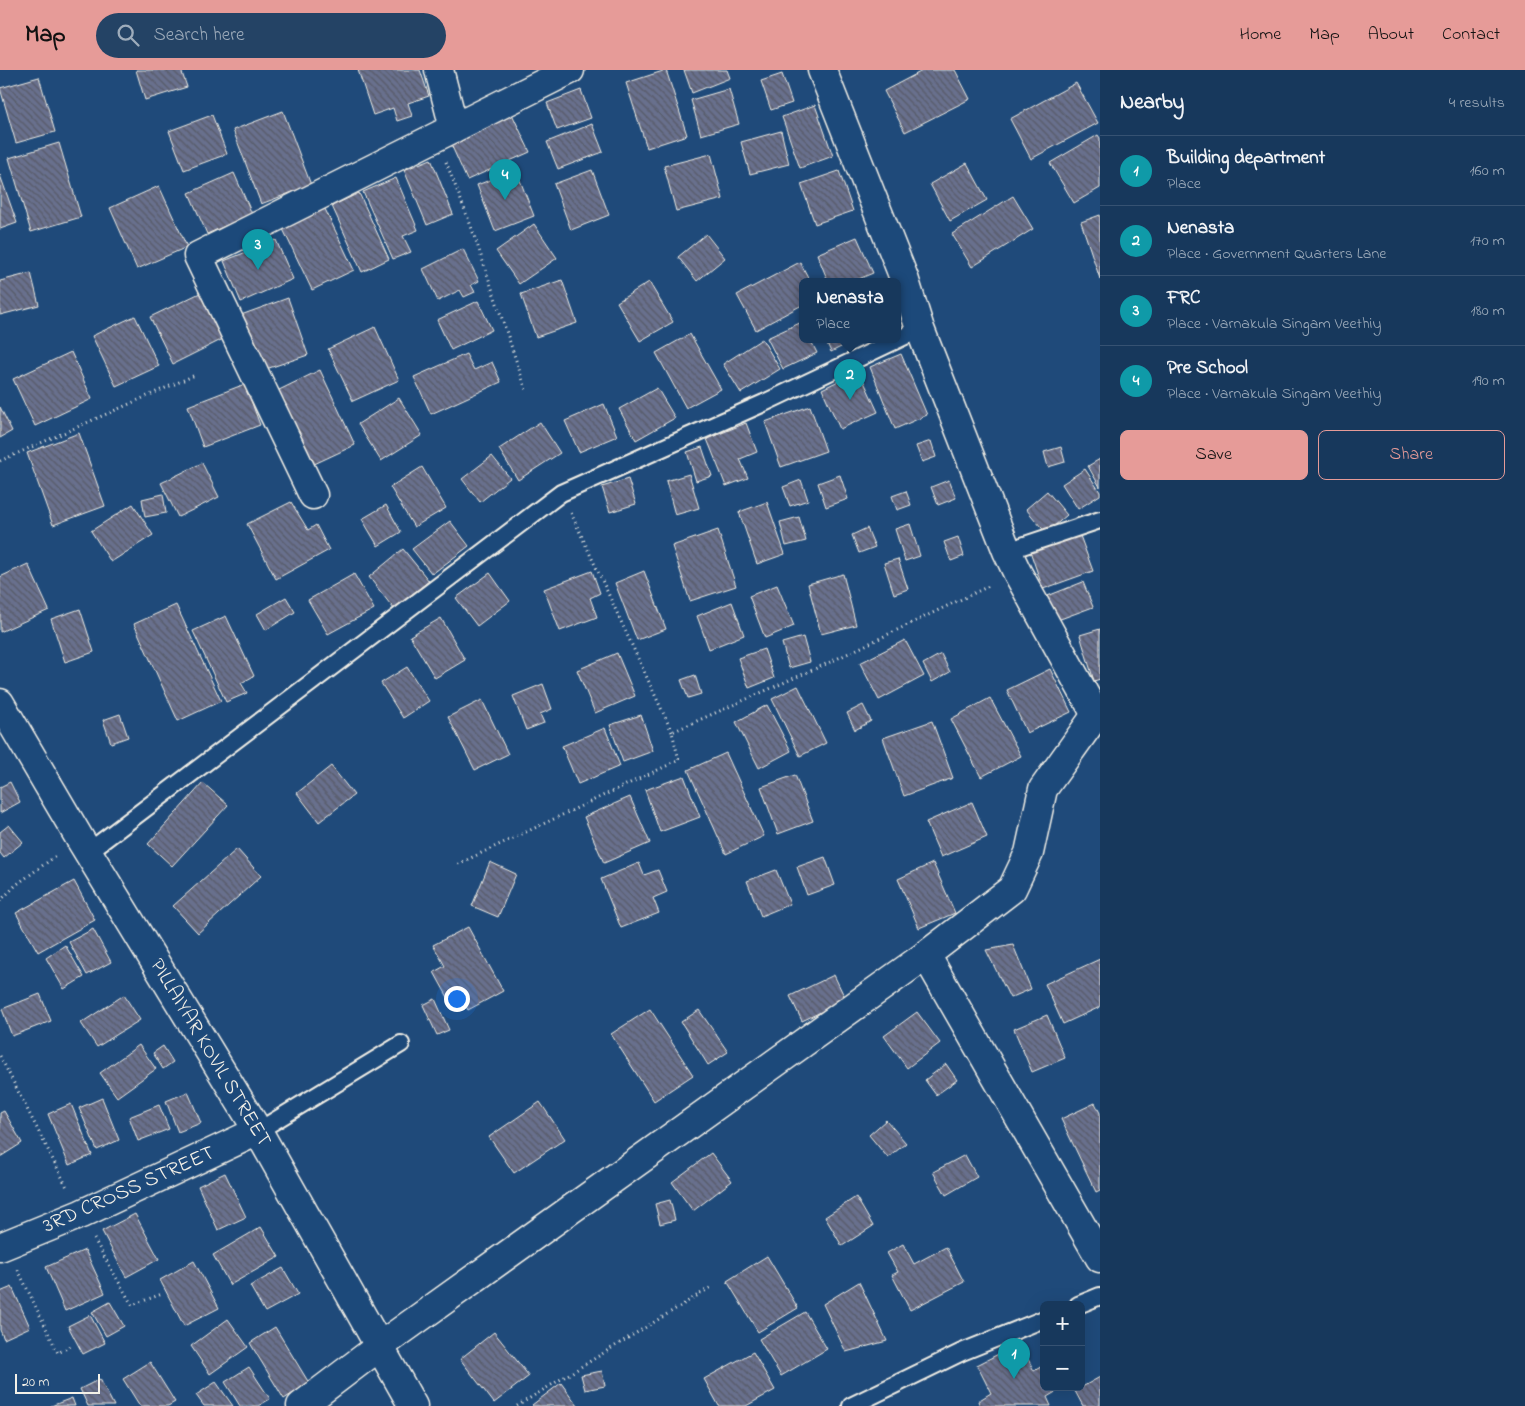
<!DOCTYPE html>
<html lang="en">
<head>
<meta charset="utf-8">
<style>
	body { margin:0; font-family:"Indie Flower",sans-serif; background:#244365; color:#f1f3f6 }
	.controls { position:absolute; right:15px; bottom:15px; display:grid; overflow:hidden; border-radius:8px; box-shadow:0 5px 20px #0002 }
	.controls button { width:45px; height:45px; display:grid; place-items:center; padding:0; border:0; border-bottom:1px solid #365272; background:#17385c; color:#f1f3f6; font:25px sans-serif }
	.scale { position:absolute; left:15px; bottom:12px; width:85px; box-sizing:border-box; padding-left:5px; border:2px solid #f4f1e8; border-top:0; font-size:14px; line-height:18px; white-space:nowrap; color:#f4f1e8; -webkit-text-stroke:4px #1f4a7a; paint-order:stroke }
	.you { position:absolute; left:456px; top:928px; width:18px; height:18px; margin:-12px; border:4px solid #fff; border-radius:50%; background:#1a73e8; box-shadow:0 0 0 8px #1a73e833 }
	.badge { display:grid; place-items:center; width:32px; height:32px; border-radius:50%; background:#e69b98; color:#fff; font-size:16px; font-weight:700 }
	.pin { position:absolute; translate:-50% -41px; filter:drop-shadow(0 1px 2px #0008) }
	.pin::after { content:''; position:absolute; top:26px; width:18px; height:15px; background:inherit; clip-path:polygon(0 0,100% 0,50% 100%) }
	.popup { position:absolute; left:799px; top:208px; width:102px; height:65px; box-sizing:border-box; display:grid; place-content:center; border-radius:8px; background:#17385c; filter:drop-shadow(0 1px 4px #0005); font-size:16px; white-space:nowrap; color:#9eacbb }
	.popup b { font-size:19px; color:#f1f3f6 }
	.popup::after { content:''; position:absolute; left:50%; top:100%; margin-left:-10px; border:10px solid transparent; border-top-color:#17385c }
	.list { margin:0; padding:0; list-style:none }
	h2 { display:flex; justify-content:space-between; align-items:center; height:65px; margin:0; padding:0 20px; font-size:21px }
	h2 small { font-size:16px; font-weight:400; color:#9eacbb }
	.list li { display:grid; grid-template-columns:32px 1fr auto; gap:15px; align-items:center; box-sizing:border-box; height:70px; padding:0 20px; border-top:1px solid #365272 }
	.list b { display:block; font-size:19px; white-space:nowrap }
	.list p { margin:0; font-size:16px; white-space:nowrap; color:#9eacbb }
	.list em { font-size:16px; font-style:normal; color:#9eacbb }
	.actions { display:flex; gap:10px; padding:15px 20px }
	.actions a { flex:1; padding:11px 0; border:1px solid #e69b98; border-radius:8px; text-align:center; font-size:18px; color:#e69b98 }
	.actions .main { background:#e69b98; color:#111 }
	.icon { flex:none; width:28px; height:28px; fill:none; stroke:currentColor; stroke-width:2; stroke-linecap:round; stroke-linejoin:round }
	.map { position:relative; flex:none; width:1100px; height:1336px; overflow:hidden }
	header { display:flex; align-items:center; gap:30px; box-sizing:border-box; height:70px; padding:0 25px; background:#e69b98; color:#111 }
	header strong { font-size:24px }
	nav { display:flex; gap:28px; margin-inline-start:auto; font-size:18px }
	.search { width:350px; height:45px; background:#244365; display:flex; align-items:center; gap:12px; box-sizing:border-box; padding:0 18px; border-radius:28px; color:#9eacbb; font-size:19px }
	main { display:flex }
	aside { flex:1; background:#17385c }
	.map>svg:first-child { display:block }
	.building { fill:url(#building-back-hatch); stroke:#f4f1e8 }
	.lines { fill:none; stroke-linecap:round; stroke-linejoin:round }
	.lane-casing { stroke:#f4f1e8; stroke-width:20 }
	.street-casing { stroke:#f4f1e8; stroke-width:31 }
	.path { stroke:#f4f1e8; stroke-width:3; stroke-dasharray:1 4; stroke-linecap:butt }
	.lane { stroke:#1f4a7a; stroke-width:16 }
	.street { stroke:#1f4a7a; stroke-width:28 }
	.labels { text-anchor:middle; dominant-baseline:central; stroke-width:4; stroke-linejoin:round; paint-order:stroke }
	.street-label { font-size:21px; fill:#f4f1e8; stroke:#1f4a7a }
</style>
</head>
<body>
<header>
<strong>Map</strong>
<div class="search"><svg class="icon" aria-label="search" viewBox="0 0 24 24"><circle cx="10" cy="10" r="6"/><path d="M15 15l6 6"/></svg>Search here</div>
<nav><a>Home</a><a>Map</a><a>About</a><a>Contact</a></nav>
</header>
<main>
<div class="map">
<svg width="1100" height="1336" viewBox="0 0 1100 1336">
	<defs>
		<pattern id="building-back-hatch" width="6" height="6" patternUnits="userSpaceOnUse" patternTransform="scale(1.25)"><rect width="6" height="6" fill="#686f8d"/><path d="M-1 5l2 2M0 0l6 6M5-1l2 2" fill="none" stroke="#575a66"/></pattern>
	</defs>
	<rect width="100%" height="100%" fill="#1f4a7a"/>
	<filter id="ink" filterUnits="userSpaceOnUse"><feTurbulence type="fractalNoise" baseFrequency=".02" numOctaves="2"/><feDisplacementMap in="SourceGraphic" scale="10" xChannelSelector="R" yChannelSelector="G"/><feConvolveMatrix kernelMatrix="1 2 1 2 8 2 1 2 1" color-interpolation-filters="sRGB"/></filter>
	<g filter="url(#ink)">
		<g class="building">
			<path d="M136 0H181L187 17 145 30Z"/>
			<path d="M358 0H420L429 26 408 33 412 46 397 51 393 38 373 45Z"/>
			<path d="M666 0 687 65 647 78 626 13Z"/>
			<path d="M684 0H727L730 8 692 23Z"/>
			<path d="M924 0H955L970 29 905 62 884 21Z"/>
			<path d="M782 4 792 33 771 40 761 11Z"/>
			<path d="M39 7 55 62 16 73 0 18Z"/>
			<path d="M1076 13 1098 53 1031 89 1010 49Z"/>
			<path d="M729 19 739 54 701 65 691 30Z"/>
			<path d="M581 20 591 48 557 60 547 33Z"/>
			<path d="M815 35 833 86 800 98 782 47Z"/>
			<path d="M283 41 311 115 261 134 233 60Z"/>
			<path d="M512 44 530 82 467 110 450 72Z"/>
			<path d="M212 45 227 84 184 100 169 61Z"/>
			<path d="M592 54 603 82 558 99 547 72Z"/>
			<path d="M781 61 789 94 750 104 741 72Z"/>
			<path d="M1098 65 1100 68V118L1074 133 1050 93Z"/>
			<path d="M59 73 81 147 31 162 9 88Z"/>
			<path d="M711 84 723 129 676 141 664 96Z"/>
			<path d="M431 89 453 144 427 155 404 100Z"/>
			<path d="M967 93 987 130 950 151 930 114Z"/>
			<path d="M516 100 534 146 495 161 477 115Z"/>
			<path d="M592 100 609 145 571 160 554 114Z"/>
			<path d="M839 101 853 141 815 154 801 114Z"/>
			<path d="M234 103 252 144 207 164 189 123Z"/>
			<path d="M0 105 17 153 0 159Z"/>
			<path d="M396 108 418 160 403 166 411 182 393 189 363 122Z"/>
			<path d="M159 116 187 177 137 199 110 138Z"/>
			<path d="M359 123 389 189 362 202 332 136Z"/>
			<path d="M1013 126 1033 159 972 197 952 164Z"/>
			<path d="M325 139 354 200 312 220 283 159Z"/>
			<path d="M1100 145V209L1081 152Z"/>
			<path d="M534 154 557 188 519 214 496 181Z"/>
			<path d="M706 164 725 188 697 211 678 187Z"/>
			<path d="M857 167 873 203 854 211H828L817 184Z"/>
			<path d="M276 170 293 209 241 232 224 191Z"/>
			<path d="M463 179 479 211 471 215 475 222 464 227 460 220 438 231 423 199Z"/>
			<path d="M800 192 810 211H802V235L756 260 737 225Z"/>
			<path d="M31 203 39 235 0 245V211Z"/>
			<path d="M562 210 577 253 536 267 521 224Z"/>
			<path d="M649 212 673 252 640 271 617 232Z"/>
			<path d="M200 223 223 269 173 294 150 247Z"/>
			<path d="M288 228 308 285 260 301 241 245Z"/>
			<path d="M478 231 492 260 451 280 437 250Z"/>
			<path d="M135 246 159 296 116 316 92 266Z"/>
			<path d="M802 252V269H810L817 283 783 299 767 268Z"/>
			<path d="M375 257 399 310 353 331 328 279Z"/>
			<path d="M690 264 721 319 686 338 656 283Z"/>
			<path d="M762 269 780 299 741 323 723 294Z"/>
			<path d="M825 269H847L849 273 831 282Z"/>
			<path d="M71 282 92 329 35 356 13 309Z"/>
			<path d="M466 284 474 300 492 292 501 312 431 344 414 307Z"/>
			<path d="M901 284 927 345 895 359 870 297Z"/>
			<path d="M320 300 355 375 310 396 275 322Z"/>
			<path d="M859 301 878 342 840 359 822 319Z"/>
			<path d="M245 314 260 355 203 377 188 336Z"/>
			<path d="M657 318 675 348 636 370 619 339Z"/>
			<path d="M399 328 422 365 381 391 358 354Z"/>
			<path d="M604 334 617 366 579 382 565 351Z"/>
			<path d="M810 336 826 381 781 397 765 352Z"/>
			<path d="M0 337 12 361 0 368Z"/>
			<path d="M540 352 560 383 518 410 499 379Z"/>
			<path d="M746 353 757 382 740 389 748 408 726 416 707 369Z"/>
			<path d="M79 363 105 436 53 455 27 383Z"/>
			<path d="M931 371 936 387 922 392 916 376Z"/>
			<path d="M702 377 712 406 696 411 687 382Z"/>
			<path d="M1061 377 1065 392 1048 397 1044 382Z"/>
			<path d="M492 386 510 408 480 432 462 409Z"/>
			<path d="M1100 389V417L1088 396Z"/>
			<path d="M202 393 219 427 178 447 161 413Z"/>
			<path d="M422 397 446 438 414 457 390 417Z"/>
			<path d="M1085 399 1100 422V425L1078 439 1062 414Z"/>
			<path d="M689 404 699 438 675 445 666 411Z"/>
			<path d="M840 405 848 429 826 437 818 413Z"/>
			<path d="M628 409 636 434 610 442 602 417Z"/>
			<path d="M801 410 808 430 790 436 783 417Z"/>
			<path d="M949 410 956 428 938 435 931 417Z"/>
			<path d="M906 421 911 435 897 440 892 426Z"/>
			<path d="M1047 421 1067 445 1046 463 1026 439Z"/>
			<path d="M163 424 166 443 145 447 142 429Z"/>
			<path d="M291 432 308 460 316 455 329 480 276 509 247 454Z"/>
			<path d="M767 432 785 484 757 494 739 442Z"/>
			<path d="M133 434 153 465 111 492 91 461Z"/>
			<path d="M386 435 401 462 378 476 362 449Z"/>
			<path d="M799 447 806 471 786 476 780 452Z"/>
			<path d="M450 451 469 476 432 504 412 479Z"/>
			<path d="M910 454 920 486 905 491 895 459Z"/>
			<path d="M867 458 875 477 859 483 852 465Z"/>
			<path d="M718 460 736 516 690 531 672 476Z"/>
			<path d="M1079 463 1093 501 1043 519 1030 481Z"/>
			<path d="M958 467 964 486 951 491 944 472Z"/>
			<path d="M403 479 429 511 394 539 369 507Z"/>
			<path d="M898 489 908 519 894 524 884 493Z"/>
			<path d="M28 494 49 540 0 562V507Z"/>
			<path d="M592 501 600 523 590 528 597 547 560 561 544 519Z"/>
			<path d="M644 501 666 559 637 570 615 513Z"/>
			<path d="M490 503 510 531 477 556 456 528Z"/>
			<path d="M354 504 374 539 328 564 308 530Z"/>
			<path d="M843 504 856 555 821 564 808 514Z"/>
			<path d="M1083 512 1093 537 1055 551 1045 527Z"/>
			<path d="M777 515 794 556 765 568 749 526Z"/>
			<path d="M286 527 295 542 266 560 257 544Z"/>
			<path d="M732 532 744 565 709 579 697 546Z"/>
			<path d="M176 535 221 631 178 651 134 554Z"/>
			<path d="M80 539 94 582 65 592 51 549Z"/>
			<path d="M226 546 254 606 241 613 247 623 226 632 193 561Z"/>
			<path d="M441 548 465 590 435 608 410 566Z"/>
			<path d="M1100 559V609L1094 611 1080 565Z"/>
			<path d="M803 567 810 592 789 598 782 573Z"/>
			<path d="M905 570 924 606 879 630 860 593Z"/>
			<path d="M764 579 774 608 749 618 738 588Z"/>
			<path d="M617 583 635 626 595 643 577 600Z"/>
			<path d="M941 584 950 602 932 612 923 594Z"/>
			<path d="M407 597 429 631 403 648 381 613Z"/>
			<path d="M1050 599 1071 642 1027 663 1007 620Z"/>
			<path d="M695 605 701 624 688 628 681 610Z"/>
			<path d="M543 614 552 639 540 644 544 653 526 660 513 626Z"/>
			<path d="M798 616 826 673 800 686 772 629Z"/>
			<path d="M990 628 1021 686 981 707 951 649Z"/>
			<path d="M482 630 508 684 475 700 448 647Z"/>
			<path d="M767 635 791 681 759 698 736 652Z"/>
			<path d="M863 635 871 651 855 660 847 643Z"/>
			<path d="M120 644 128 667 111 673 103 650Z"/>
			<path d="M641 645 653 681 623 692 610 655Z"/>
			<path d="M932 651 953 708 904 726 883 668Z"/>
			<path d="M605 658 620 696 578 714 562 676Z"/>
			<path d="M726 683 764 766 726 784 688 700Z"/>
			<path d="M331 696 354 725 319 752 297 723Z"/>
			<path d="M795 705 813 751 778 764 761 717Z"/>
			<path d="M684 706 700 747 660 762 645 720Z"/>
			<path d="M10 712 20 732 0 743V717Z"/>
			<path d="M203 713 228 735 172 796 148 774Z"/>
			<path d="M630 727 650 773 604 793 584 747Z"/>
			<path d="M972 732 987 767 941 787 926 752Z"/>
			<path d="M9 755 23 772 4 788 0 783V762Z"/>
			<path d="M237 779 261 806 198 863 173 836Z"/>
			<path d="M825 787 835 815 807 825 797 797Z"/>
			<path d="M490 792 516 804 498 847 472 836Z"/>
			<path d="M639 793 644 805 658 800 667 822 653 828 659 843 621 858 601 809Z"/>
			<path d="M933 793 955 843 919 858 898 809Z"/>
			<path d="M776 800 790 834 761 846 747 811Z"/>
			<path d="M74 811 95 850 38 882 16 843Z"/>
			<path d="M468 857 503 921 468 940 460 926 450 931 434 902 445 896 433 875Z"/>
			<path d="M93 859 111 892 87 905 69 872Z"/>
			<path d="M65 875 84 907 64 919 46 888Z"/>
			<path d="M1013 875 1031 919 1010 928 986 880Z"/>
			<path d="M1100 889V937L1063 954 1045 914Z"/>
			<path d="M834 905 846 930 802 951 790 926Z"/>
			<path d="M40 924 51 951 12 966 2 939Z"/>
			<path d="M124 925 140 950 97 977 81 953Z"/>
			<path d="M435 929 449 960 437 965 423 935Z"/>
			<path d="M650 939 693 1005 654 1031 611 964Z"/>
			<path d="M699 940 728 982 708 995 681 952Z"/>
			<path d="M917 942 940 973 907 998 884 966Z"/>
			<path d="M1047 945 1065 988 1032 1002 1014 959Z"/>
			<path d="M139 975 156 999 117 1027 100 1003Z"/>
			<path d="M163 976 173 992 163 999 153 983Z"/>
			<path d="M946 994 957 1010 936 1025 925 1010Z"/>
			<path d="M188 1022 201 1053 178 1062 166 1031Z"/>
			<path d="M102 1028 119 1070 97 1080 79 1038Z"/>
			<path d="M540 1032 565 1069 514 1103 489 1067Z"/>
			<path d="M1095 1033 1100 1043V1120L1096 1122 1061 1049Z"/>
			<path d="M71 1034 92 1085 69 1095 48 1044Z"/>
			<path d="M159 1035 169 1059 138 1071 129 1047Z"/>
			<path d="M4 1041 22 1073 0 1087V1043Z"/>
			<path d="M886 1050 906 1073 888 1088 869 1065Z"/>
			<path d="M711 1083 732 1111 693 1141 672 1112Z"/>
			<path d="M965 1085 977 1107 946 1125 933 1102Z"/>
			<path d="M225 1103 246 1147 218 1160 198 1116Z"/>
			<path d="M856 1127 873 1156 842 1176 825 1147Z"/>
			<path d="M670 1130 675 1150 660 1154 655 1134Z"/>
			<path d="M135 1144 159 1189 126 1207 102 1161Z"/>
			<path d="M261 1157 279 1187 230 1215 213 1185Z"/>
			<path d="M903 1174 914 1194 946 1177 964 1212 910 1240 892 1205 898 1202 887 1183Z"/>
			<path d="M85 1180 105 1223 65 1241 46 1197Z"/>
			<path d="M767 1186 798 1238 758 1262 727 1211Z"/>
			<path d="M194 1191 219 1238 184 1256 160 1210Z"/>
			<path d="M283 1198 298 1224 265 1242 250 1216Z"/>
			<path d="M859 1212 887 1271 846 1282 823 1234Z"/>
			<path d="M12 1217 30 1257 4 1269 0 1260V1222Z"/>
			<path d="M110 1232 124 1256 106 1266 92 1242Z"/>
			<path d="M805 1242 827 1279 781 1306 759 1269Z"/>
			<path d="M90 1245 105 1273 83 1284 68 1256Z"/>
			<path d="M228 1249 248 1277 210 1304 191 1276Z"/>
			<path d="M275 1257 309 1313 284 1329 250 1273Z"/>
			<path d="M494 1262 529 1306 494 1333 460 1289Z"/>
			<path d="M1020 1273 1034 1301 1044 1295V1317H1064L1047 1327 1051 1336H980L978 1331 991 1323 977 1295Z"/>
			<path d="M753 1282 775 1320 746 1336H719L704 1309Z"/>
			<path d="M150 1292 175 1332 168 1336H140L123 1309Z"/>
			<path d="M249 1297 270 1329 258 1336H240L225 1312Z"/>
			<path d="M602 1301 605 1316 585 1320 581 1305Z"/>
			<path d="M1100 1307V1336H1083L1075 1321Z"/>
			<path d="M100 1309 114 1336H88L80 1319Z"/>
			<path d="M216 1312 233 1336H204L196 1325Z"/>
			<path d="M561 1313 578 1336H533L532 1335Z"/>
			<path d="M72 1328 75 1336H51Z"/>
		</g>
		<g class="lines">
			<g class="lane-casing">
				<g id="lane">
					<path d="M1007 481 1100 450"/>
					<path d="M88 782 561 423 764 333 920 259"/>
					<path d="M258 1061 401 974"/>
					<path d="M1078 1235 1100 1226"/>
					<path d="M851 1336 962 1282 1044 1249"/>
				</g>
			</g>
			<g class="street-casing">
				<g id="street">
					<path d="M439 0 454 58"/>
					<path d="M822 0 904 208 920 259 1007 481 1017 502 1096 645"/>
					<path d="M313 425 198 186 570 0"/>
					<path d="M0 633 80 769 258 1061 413 1336"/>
					<path d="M926 885 1100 1188"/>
					<path d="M0 1177 81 1144 258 1061"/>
					<path d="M301 1336 380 1276 926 885 1012 819 1029 783 1043 719 1096 645 1100 642"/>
				</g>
			</g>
			<g class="path">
				<path d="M446 92 471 156 526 320"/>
				<path d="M0 391 195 305"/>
				<path d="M571 443 672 662"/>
				<path d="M458 794 679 690 672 662 826 594 991 515"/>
				<path d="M0 831 16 815 57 785"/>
				<path d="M0 986 68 1119"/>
				<path d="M94 1169 132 1235 162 1224"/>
				<path d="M18 1200 58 1283 71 1276"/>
				<path d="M517 1336 713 1216"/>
			</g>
			<use href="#lane" class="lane"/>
			<use href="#street" class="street"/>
		</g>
	</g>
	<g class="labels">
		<g class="street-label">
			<text transform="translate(210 983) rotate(59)">PILLAIYAR KOVIL STREET</text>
			<text transform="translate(129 1120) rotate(-24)">3RD CROSS STREET</text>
		</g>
	</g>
</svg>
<div class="controls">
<button>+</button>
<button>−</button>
</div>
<div class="scale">20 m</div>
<div class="you"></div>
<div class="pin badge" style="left:1014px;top:1309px;background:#0f9aa8">1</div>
<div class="pin badge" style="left:850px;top:330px;background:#0f9aa8">2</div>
<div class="popup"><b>Nenasta</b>Place</div>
<div class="pin badge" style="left:258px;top:200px;background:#0f9aa8">3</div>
<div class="pin badge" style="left:505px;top:130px;background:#0f9aa8">4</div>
</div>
<aside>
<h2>Nearby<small>4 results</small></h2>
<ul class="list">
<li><span class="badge" style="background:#0f9aa8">1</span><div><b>Building department</b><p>Place</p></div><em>160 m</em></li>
<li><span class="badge" style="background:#0f9aa8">2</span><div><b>Nenasta</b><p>Place · Government Quarters Lane</p></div><em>170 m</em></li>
<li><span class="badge" style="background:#0f9aa8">3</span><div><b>FRC</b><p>Place · Varnakula Singam Veethiy</p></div><em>180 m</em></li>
<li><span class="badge" style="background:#0f9aa8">4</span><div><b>Pre School</b><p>Place · Varnakula Singam Veethiy</p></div><em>190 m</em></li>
</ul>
<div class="actions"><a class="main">Save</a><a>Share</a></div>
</aside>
</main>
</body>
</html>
